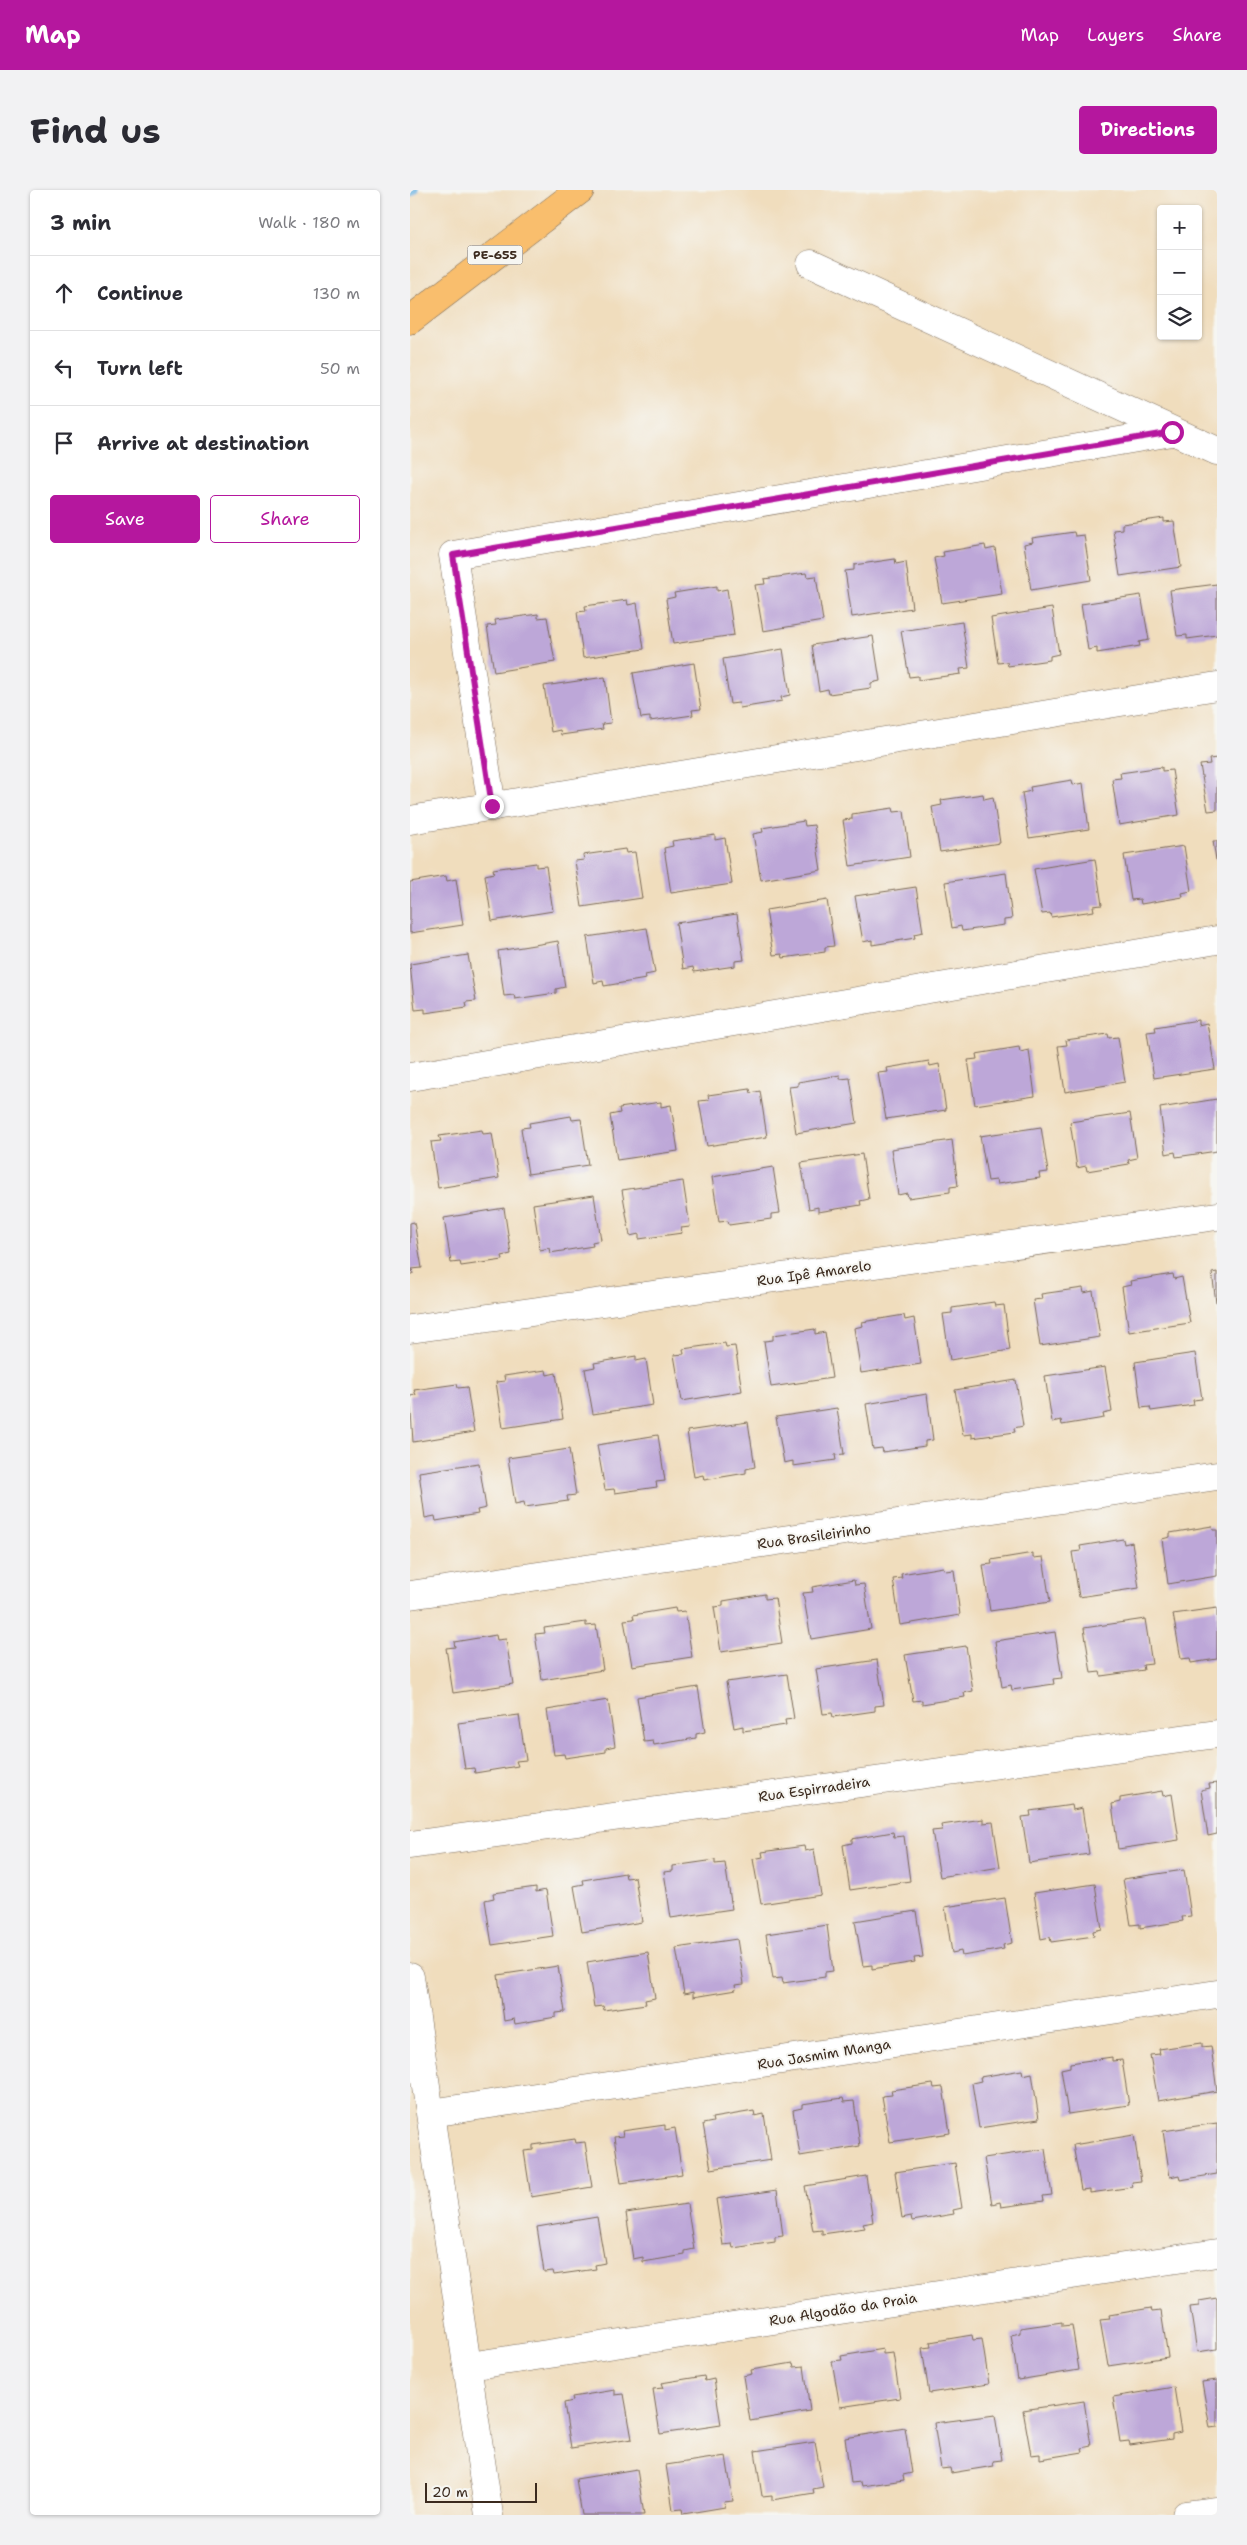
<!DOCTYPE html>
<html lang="en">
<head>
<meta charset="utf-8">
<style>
	body { margin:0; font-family:"Shantell Sans",sans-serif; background:#f2f2f3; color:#2b2b33 }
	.controls { position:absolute; right:15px; top:15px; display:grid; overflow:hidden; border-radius:5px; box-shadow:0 1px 4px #0004 }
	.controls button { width:45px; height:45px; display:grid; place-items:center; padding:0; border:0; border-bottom:1px solid #e1e1e2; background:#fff; color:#2b2b33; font:25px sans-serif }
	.scale { position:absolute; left:15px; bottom:12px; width:112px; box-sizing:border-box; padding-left:5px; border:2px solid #3b2a1e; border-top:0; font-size:14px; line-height:18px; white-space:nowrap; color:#3b2a1e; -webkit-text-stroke:4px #f6f6f2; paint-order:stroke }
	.stop { position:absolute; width:15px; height:15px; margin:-11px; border:4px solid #b5179e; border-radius:50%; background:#fff }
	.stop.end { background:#b5179e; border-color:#fff; box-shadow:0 1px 5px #0008 }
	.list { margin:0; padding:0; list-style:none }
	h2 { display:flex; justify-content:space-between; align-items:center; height:65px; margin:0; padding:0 20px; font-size:21px }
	h2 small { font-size:16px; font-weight:400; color:#7c7c81 }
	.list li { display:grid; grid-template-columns:32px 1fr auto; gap:15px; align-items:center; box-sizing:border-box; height:75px; padding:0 20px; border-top:1px solid #e1e1e2 }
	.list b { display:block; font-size:19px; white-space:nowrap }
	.list em { font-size:16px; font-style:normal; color:#7c7c81 }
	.actions { display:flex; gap:10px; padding:15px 20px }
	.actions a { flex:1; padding:11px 0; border:1px solid #b5179e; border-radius:5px; text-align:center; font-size:18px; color:#b5179e }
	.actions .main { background:#b5179e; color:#fff }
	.icon { flex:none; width:28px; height:28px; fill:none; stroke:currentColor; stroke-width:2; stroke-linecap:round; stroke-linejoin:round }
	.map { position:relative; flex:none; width:807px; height:2325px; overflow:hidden; border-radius:5px }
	header { display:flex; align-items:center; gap:30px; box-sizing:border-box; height:70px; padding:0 25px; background:#b5179e; color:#fff }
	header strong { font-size:24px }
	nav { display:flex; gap:28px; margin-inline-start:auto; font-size:18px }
	.intro { display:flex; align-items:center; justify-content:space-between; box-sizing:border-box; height:120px; padding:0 30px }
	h1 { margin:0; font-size:35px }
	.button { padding:12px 22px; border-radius:5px; background:#b5179e; color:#fff; font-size:18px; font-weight:700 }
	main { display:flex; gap:30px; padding:0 30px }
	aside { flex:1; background:#fff; border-radius:5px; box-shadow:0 1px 4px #0004 }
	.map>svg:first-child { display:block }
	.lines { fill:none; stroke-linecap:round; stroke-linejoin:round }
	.stream { stroke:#6cb3e3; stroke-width:11 }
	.building { fill:#bda7d8 }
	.minor-casing { stroke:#7a6956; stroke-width:29 }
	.primary-casing { stroke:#7a6956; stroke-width:29 }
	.minor { stroke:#fff; stroke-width:28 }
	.primary { stroke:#f9be6d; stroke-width:28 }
	.route { stroke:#b5179e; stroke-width:6 }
	.labels { text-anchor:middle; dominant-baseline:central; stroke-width:4; stroke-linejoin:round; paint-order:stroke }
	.shield { fill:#f6f6f2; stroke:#73675e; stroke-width:1 }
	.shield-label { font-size:12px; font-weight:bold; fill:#3b2a1e }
	.street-label { font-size:14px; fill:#3b2a1e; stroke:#f6f6f2 }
</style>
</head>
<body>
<header>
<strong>Map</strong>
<nav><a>Map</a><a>Layers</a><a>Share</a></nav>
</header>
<div class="intro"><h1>Find us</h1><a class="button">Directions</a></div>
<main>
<aside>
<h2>3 min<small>Walk · 180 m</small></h2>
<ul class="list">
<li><svg class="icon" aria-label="ahead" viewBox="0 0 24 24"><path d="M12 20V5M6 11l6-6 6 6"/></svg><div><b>Continue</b></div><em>130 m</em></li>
<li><svg class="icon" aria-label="left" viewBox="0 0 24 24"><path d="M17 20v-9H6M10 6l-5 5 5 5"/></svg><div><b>Turn left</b></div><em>50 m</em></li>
<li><svg class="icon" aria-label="arrive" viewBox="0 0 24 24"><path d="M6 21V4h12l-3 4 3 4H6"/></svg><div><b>Arrive at destination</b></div></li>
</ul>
<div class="actions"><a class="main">Save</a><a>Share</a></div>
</aside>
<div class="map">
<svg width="807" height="2325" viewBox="0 0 807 2325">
	<rect width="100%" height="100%" fill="#f6f6f2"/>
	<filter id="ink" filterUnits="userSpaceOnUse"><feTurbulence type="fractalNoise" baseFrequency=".02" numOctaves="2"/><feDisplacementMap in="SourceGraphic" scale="10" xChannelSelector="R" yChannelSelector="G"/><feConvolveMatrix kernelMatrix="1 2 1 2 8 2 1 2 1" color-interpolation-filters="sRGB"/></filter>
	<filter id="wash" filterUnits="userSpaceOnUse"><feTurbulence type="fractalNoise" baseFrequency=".0096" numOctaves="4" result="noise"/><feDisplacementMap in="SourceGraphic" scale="20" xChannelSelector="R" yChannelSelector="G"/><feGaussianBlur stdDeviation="1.12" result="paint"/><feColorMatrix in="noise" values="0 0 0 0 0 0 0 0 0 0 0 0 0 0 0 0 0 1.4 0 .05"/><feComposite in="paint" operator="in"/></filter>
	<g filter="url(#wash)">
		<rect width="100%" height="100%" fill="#f0ddbd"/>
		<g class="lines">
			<path class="stream" d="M0 2 3 0"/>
		</g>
		<g id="blocks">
			<g class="building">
				<path d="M754 328V332L764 331 771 377 710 386 703 340 712 339V334Z"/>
				<path d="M664 342 665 346 674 345 681 390 621 400 614 354 623 352 622 348Z"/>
				<path d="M575 355 576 360 585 358 592 404 532 413 524 368 534 366 533 362Z"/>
				<path d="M485 369 486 374 496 372 502 418 442 427 435 381 444 380V375Z"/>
				<path d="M396 383 397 387 406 386 413 431 353 441 345 395 355 394 354 389Z"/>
				<path d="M807 394V445L777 449V445L767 446 760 400Z"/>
				<path d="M307 396V401L317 399 324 445 263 454 256 409 265 407 264 403Z"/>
				<path d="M731 405 739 450 729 452 730 456 687 463V458L678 460 671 414Z"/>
				<path d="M217 410 218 415 227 413 234 459 173 468 167 422 176 421 175 416Z"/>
				<path d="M642 418 649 464 640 466V470L598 476 597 472 588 473 581 428Z"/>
				<path d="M128 424V428L137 427 145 472 84 482 77 436 86 435 85 430Z"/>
				<path d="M552 432 559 478 550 479 551 484 508 490V486L499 487 491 441Z"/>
				<path d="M463 446 470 491 461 493V498L419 504 418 499 409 501 402 455Z"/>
				<path d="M373 459 380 505 371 507 372 511 330 518 329 513 320 514 313 469Z"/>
				<path d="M284 473 291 519 282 520 283 525 240 531V527L231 528 223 483Z"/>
				<path d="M195 487 201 533 192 534 193 539 151 545 150 540 141 542 134 496Z"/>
				<path d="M807 568V620L798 621 790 575 800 574 799 569Z"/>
				<path d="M752 577V581L762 580 769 625 709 635 702 589 711 588 710 583Z"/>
				<path d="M662 590 663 595 673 593 679 639 619 648 612 603 621 601 620 597Z"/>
				<path d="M573 604 574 609 583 607 590 653 530 662 522 617 532 615 531 610Z"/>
				<path d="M483 618 484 622 494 621 500 667 440 676 433 630 442 629V624Z"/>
				<path d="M394 631 395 636 404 635 411 680 351 690 343 644 353 642 352 638Z"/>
				<path d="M305 645V650L315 648 322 694 261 703 254 658 263 656 262 651Z"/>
				<path d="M803 651H807V670H806Z"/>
				<path d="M774 656 781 701 772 703 773 707 731 714 730 709 721 710 714 665Z"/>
				<path d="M215 659 216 663 225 662 232 708 172 717 165 671 174 670 173 665Z"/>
				<path d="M685 669 692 715 683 716 684 721 641 727 640 723 632 724 624 679Z"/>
				<path d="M126 673V677L136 676 143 721 82 731 75 685 84 683 83 679Z"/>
				<path d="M596 683 602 729 594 730V735L552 741 551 736 542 738 535 692Z"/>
				<path d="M36 686 37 691 46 689 53 735 0 743V692Z"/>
				<path d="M506 697 513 742 504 744 505 748 462 755V750L453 752 445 706Z"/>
				<path d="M417 710 424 756 415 757V762L373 768 372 764 363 765 356 720Z"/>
				<path d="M327 724 334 770 325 771V776L284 782 283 777 273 779 266 733Z"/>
				<path d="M237 738 245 783 235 785 236 789 194 796 193 791 184 793 177 747Z"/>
				<path d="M148 751 155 797 146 799V803L105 809 104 805 94 806 88 761Z"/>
				<path d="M58 765 66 811 56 812 57 817 15 823V819L5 820 0 774Z"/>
				<path d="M788 830V835L797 833 805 879 744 888 737 842 746 841 745 837Z"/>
				<path d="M698 844 699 848 708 847 715 892 655 902 648 856 657 855 656 850Z"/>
				<path d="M609 857 610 862 619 860 625 906 565 915 558 870 567 869 566 864Z"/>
				<path d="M519 871 520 876 529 874 536 920 476 929 468 883 478 882 477 878Z"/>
				<path d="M430 885V889L440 888 447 933 386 943 379 897 388 896V892Z"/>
				<path d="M340 899 341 903 350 901 357 947 297 956 289 911 299 910 298 905Z"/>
				<path d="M807 909V961L766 967 765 962 756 964 750 918Z"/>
				<path d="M251 912V917L261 915 268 961 207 970 200 925 210 923 209 918Z"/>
				<path d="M720 923 727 968 718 970 719 974 677 981 676 976 667 978 660 932Z"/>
				<path d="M161 926 162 930 171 929 178 975 118 984 111 938 120 937 119 933Z"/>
				<path d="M631 937 638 982 629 983 630 988 587 994 586 990 578 991 570 946Z"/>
				<path d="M72 940 73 944 82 943 89 988 28 998 21 952 31 951 29 946Z"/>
				<path d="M542 950 548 996 540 997V1002L498 1008 497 1003 488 1005 481 959Z"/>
				<path d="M452 964 459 1009 450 1011 451 1015 408 1022V1017L399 1019 391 973Z"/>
				<path d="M363 977 370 1023 361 1024V1029L319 1035 318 1031 309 1032 302 987Z"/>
				<path d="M273 991 280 1037 271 1038 272 1043 229 1049V1044L220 1046 212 1000Z"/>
				<path d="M184 1005 191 1050 182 1052 183 1056 140 1063 139 1058 130 1060 123 1014Z"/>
				<path d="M94 1018 101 1064 92 1066 93 1070 51 1076 50 1072 41 1073 34 1028Z"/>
				<path d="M4 1032 12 1078 2 1079 3 1084H0V1033Z"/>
				<path d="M807 1082V1112H806L802 1083Z"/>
				<path d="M763 1084 764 1089 772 1087 780 1133 719 1142 712 1097 721 1095 720 1091Z"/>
				<path d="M673 1098 674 1103 683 1101 690 1147 630 1156 623 1110 632 1109 631 1104Z"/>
				<path d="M584 1112 585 1116 594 1115 600 1160 540 1170 533 1124 542 1123V1118Z"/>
				<path d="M494 1125 495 1130 504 1128 511 1174 451 1183 444 1138 453 1136 452 1132Z"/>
				<path d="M405 1139V1144L415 1142 422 1188 361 1197 354 1151 363 1150V1145Z"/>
				<path d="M315 1153 316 1157 325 1156 332 1201 272 1211 264 1165 274 1164 273 1159Z"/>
				<path d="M785 1163 792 1209 783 1210 784 1215 741 1221 740 1217 731 1218 725 1172Z"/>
				<path d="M226 1166V1171L236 1169 243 1215 183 1224 175 1179 185 1177 184 1173Z"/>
				<path d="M695 1177 702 1222 693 1224 694 1228 652 1235 651 1230 642 1232 635 1186Z"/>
				<path d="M136 1180 137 1185 146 1183 153 1229 93 1238 86 1192 95 1191 94 1186Z"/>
				<path d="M606 1190 613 1236 604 1238 605 1242 562 1248V1244L553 1245 545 1200Z"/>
				<path d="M47 1194 48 1198 57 1197 64 1242 3 1252 0 1206 6 1205 4 1200Z"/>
				<path d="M517 1204 523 1250 515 1251V1256L473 1262 472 1258 463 1259 456 1214Z"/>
				<path d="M427 1218 434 1264 425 1265 426 1270 383 1276V1271L374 1273 366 1227Z"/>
				<path d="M338 1232 345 1277 336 1279V1283L294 1290 293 1285 284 1287 277 1241Z"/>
				<path d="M248 1245 255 1291 246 1292 247 1297 205 1303 204 1299 195 1300 187 1255Z"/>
				<path d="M159 1259 166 1305 157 1306 158 1311 115 1317 114 1312 105 1314 98 1268Z"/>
				<path d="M69 1273 76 1318 67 1320 68 1324 26 1331 25 1326 15 1328 9 1282Z"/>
				<path d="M802 1336 803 1340H807V1386L758 1394 752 1349 760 1347V1343Z"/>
				<path d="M713 1349 714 1354 722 1352 729 1398 669 1407 662 1362 671 1361 670 1356Z"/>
				<path d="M623 1363V1368L633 1367 640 1412 580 1421 573 1375 582 1374 581 1370Z"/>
				<path d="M533 1377 535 1381 544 1380 550 1425 490 1435 483 1389 492 1388 491 1384Z"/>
				<path d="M444 1390 445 1395 454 1394 461 1439 401 1449 393 1403 403 1402 402 1397Z"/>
				<path d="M355 1404V1409L365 1408 372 1453 311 1462 304 1417 313 1416V1411Z"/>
				<path d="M265 1418 266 1422 275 1421 282 1467 222 1476 214 1430 224 1429 223 1425Z"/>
				<path d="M807 1418V1469L781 1473 780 1468 771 1469 763 1424Z"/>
				<path d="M735 1429 742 1474 733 1475 734 1480 691 1486 690 1482 681 1483 674 1438Z"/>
				<path d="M176 1432V1436L186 1435 193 1480 132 1490 125 1444 135 1443 134 1438Z"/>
				<path d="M645 1442 652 1488 643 1489 644 1494 602 1500 601 1495 592 1497 585 1451Z"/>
				<path d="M86 1445 87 1450 96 1449 103 1494 43 1503 36 1458 45 1457 44 1452Z"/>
				<path d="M556 1456 563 1501 554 1503 555 1507 512 1514V1510L503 1511 495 1465Z"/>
				<path d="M467 1470 474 1515 465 1516V1521L423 1527 422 1523 413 1524 406 1479Z"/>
				<path d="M377 1484 384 1529 375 1530 376 1535 333 1541V1536L324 1538 316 1492Z"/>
				<path d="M288 1497 295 1542 286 1544V1548L244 1555 243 1551 234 1552 227 1507Z"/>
				<path d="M198 1510 205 1556 196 1558V1562L155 1568 154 1564 144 1565 137 1520Z"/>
				<path d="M109 1525 116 1570 106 1571 108 1576 65 1583 64 1578 55 1579 48 1533Z"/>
				<path d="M807 1593V1644L798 1646 791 1600 800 1598 799 1594Z"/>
				<path d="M752 1601 753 1606 762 1604 769 1650 708 1659 702 1614 710 1612V1608Z"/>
				<path d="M662 1615 663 1620 672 1618 679 1664 619 1673 612 1627 621 1626 620 1621Z"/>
				<path d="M573 1629V1633L583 1632 590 1677 530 1687 522 1641 532 1640 531 1635Z"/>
				<path d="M483 1642 484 1647 494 1646 500 1691 440 1700 433 1655 442 1653V1649Z"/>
				<path d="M394 1656 395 1661 404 1659 411 1705 351 1714 343 1669 353 1667 352 1662Z"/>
				<path d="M305 1670V1674L315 1673 322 1719 261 1728 254 1682 263 1681V1676Z"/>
				<path d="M774 1680 781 1726 772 1727 773 1731 730 1738V1734L721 1735 713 1689Z"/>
				<path d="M215 1683 216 1688 225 1687 232 1732 172 1742 164 1696 174 1694 173 1690Z"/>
				<path d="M685 1694 692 1739 683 1741 684 1746 641 1752 640 1747 631 1749 624 1703Z"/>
				<path d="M126 1697V1702L136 1700 143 1746 82 1755 75 1710 84 1708 83 1703Z"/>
				<path d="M595 1708 602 1753 593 1755 594 1759 552 1766 551 1761 542 1763 535 1717Z"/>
				<path d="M506 1721 513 1767 504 1768 505 1772 462 1779V1775L453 1776 445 1731Z"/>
				<path d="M417 1735 423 1781 415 1782V1787L373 1793 372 1788 363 1789 356 1744Z"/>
				<path d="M327 1749 334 1794 325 1795 326 1800 283 1807V1802L274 1804 266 1758Z"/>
				<path d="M238 1762 245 1808 235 1810 236 1814 194 1820 193 1816 184 1817 177 1772Z"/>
				<path d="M148 1776 155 1822 146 1823V1827L105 1834 104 1829 94 1831 88 1785Z"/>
				<path d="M792 1853V1857L801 1856 807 1901 748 1911 740 1865 750 1864 749 1859Z"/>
				<path d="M702 1867V1871L712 1870 719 1915 658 1924 651 1879 660 1877V1873Z"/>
				<path d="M612 1880 613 1885 622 1883 629 1929 569 1938 562 1893 571 1891 570 1887Z"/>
				<path d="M523 1894 524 1898 533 1897 540 1943 480 1952 472 1906 482 1905 481 1900Z"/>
				<path d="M433 1908 434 1912 444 1911 450 1956 390 1966 383 1920 392 1918V1914Z"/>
				<path d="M344 1921 345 1926 354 1924 361 1970 301 1979 293 1934 303 1932 302 1928Z"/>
				<path d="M807 1933V1984L770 1990 769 1985 760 1987 753 1941Z"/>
				<path d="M255 1935V1940L265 1938 272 1984 211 1993 204 1947 213 1946 212 1941Z"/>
				<path d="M724 1945 731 1991 722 1992 723 1997 680 2003V1999L671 2000 663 1955Z"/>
				<path d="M165 1949 166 1953 175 1952 182 1997 121 2007 114 1961 123 1960V1955Z"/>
				<path d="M635 1959 642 2005 633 2006 634 2011 591 2017 590 2012 582 2014 574 1968Z"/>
				<path d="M545 1973 552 2018 543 2020 544 2024 502 2031 501 2026 492 2028 485 1982Z"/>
				<path d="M456 1986 463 2032 453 2034 455 2038 412 2044V2040L403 2041 395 1996Z"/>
				<path d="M367 2000 373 2046 365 2047V2052L323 2058 322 2054 313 2055 306 2009Z"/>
				<path d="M277 2014 284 2059 275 2061V2065L233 2072V2067L223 2069 216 2023Z"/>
				<path d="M187 2027 195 2073 185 2075 186 2079 144 2085 143 2081 134 2082 127 2037Z"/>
				<path d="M807 2108V2159L787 2162 780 2117 789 2116V2111Z"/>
				<path d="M741 2118 742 2122 751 2121 758 2167 698 2176 690 2130 700 2129 699 2125Z"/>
				<path d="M652 2132V2136L662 2135 669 2180 608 2190 601 2145 610 2143V2138Z"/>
				<path d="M562 2145 563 2150 572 2149 579 2194 519 2203 512 2158 521 2157 520 2152Z"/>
				<path d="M473 2159V2164L483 2163 490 2208 430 2217 422 2171 432 2170 431 2166Z"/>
				<path d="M383 2173 384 2177 394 2176 400 2221 340 2231 333 2186 342 2184 341 2180Z"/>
				<path d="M294 2186 295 2191 304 2189 311 2235 250 2244 243 2199 253 2198 251 2193Z"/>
				<path d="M807 2190V2237L800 2238 792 2192Z"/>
				<path d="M764 2197 771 2242 762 2244V2249L720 2255 719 2251 710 2252 703 2207Z"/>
				<path d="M205 2200V2205L214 2204 222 2249 161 2258 154 2213 163 2211 162 2207Z"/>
				<path d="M674 2211 681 2256 672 2258 673 2262 630 2269V2264L621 2265 613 2220Z"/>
				<path d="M585 2225 592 2270 583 2271 584 2276 541 2283 540 2278 531 2279 524 2233Z"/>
				<path d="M495 2238 502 2283 493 2285 494 2290 452 2296 451 2292 441 2293 435 2248Z"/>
				<path d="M405 2252 413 2297 403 2299 404 2303 362 2310V2305L352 2306 345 2261Z"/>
				<path d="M316 2266 323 2311 314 2312 315 2317 273 2324 272 2319 263 2320 256 2275Z"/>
				<path d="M227 2279 234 2325H172L166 2289Z"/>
			</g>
		</g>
	</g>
	<g filter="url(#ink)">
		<use href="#blocks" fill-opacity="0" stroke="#7a6956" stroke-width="1"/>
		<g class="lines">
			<g class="minor-casing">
				<g id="minor">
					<path d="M401 74 807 261"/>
					<path d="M82 617 43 365 762 242"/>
					<path d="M0 630 807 496"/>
					<path d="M0 887 807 750"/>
					<path d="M0 1139 807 1026"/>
					<path d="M0 1405 807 1286"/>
					<path d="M0 1655 807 1544"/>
					<path d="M0 1787 79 2325"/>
					<path d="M21 1923 807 1804"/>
					<path d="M59 2176 807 2063"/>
					<path d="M776 2325 807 2321"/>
				</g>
			</g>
			<g class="primary-casing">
				<path id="primary" d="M0 130 170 0"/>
			</g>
			<use href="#minor" class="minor"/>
			<use href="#primary" class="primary"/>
		</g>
	</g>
	<g class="lines" filter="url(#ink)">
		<path class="route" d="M82 616 43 365 762 242"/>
	</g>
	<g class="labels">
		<rect class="shield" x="57.5" y="55.5" width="55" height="19" rx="4"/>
		<g class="shield-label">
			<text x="85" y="65">PE-655</text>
		</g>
		<g class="street-label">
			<text transform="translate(404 1083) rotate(-8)">Rua Ipê Amarelo</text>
			<text transform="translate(404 1346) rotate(-8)">Rua Brasileirinho</text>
			<text transform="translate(404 1599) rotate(-8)">Rua Espirradeira</text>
			<text transform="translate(414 1864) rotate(-9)">Rua Jasmim Manga</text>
			<text transform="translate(433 2119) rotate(-9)">Rua Algodão da Praia</text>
		</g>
	</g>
</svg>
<div class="controls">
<button>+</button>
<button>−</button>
<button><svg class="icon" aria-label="layers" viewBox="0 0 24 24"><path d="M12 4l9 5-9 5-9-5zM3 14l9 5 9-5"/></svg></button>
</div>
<div class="scale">20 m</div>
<div class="stop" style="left:762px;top:242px"></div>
<div class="stop end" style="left:82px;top:616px"></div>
</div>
</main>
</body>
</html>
